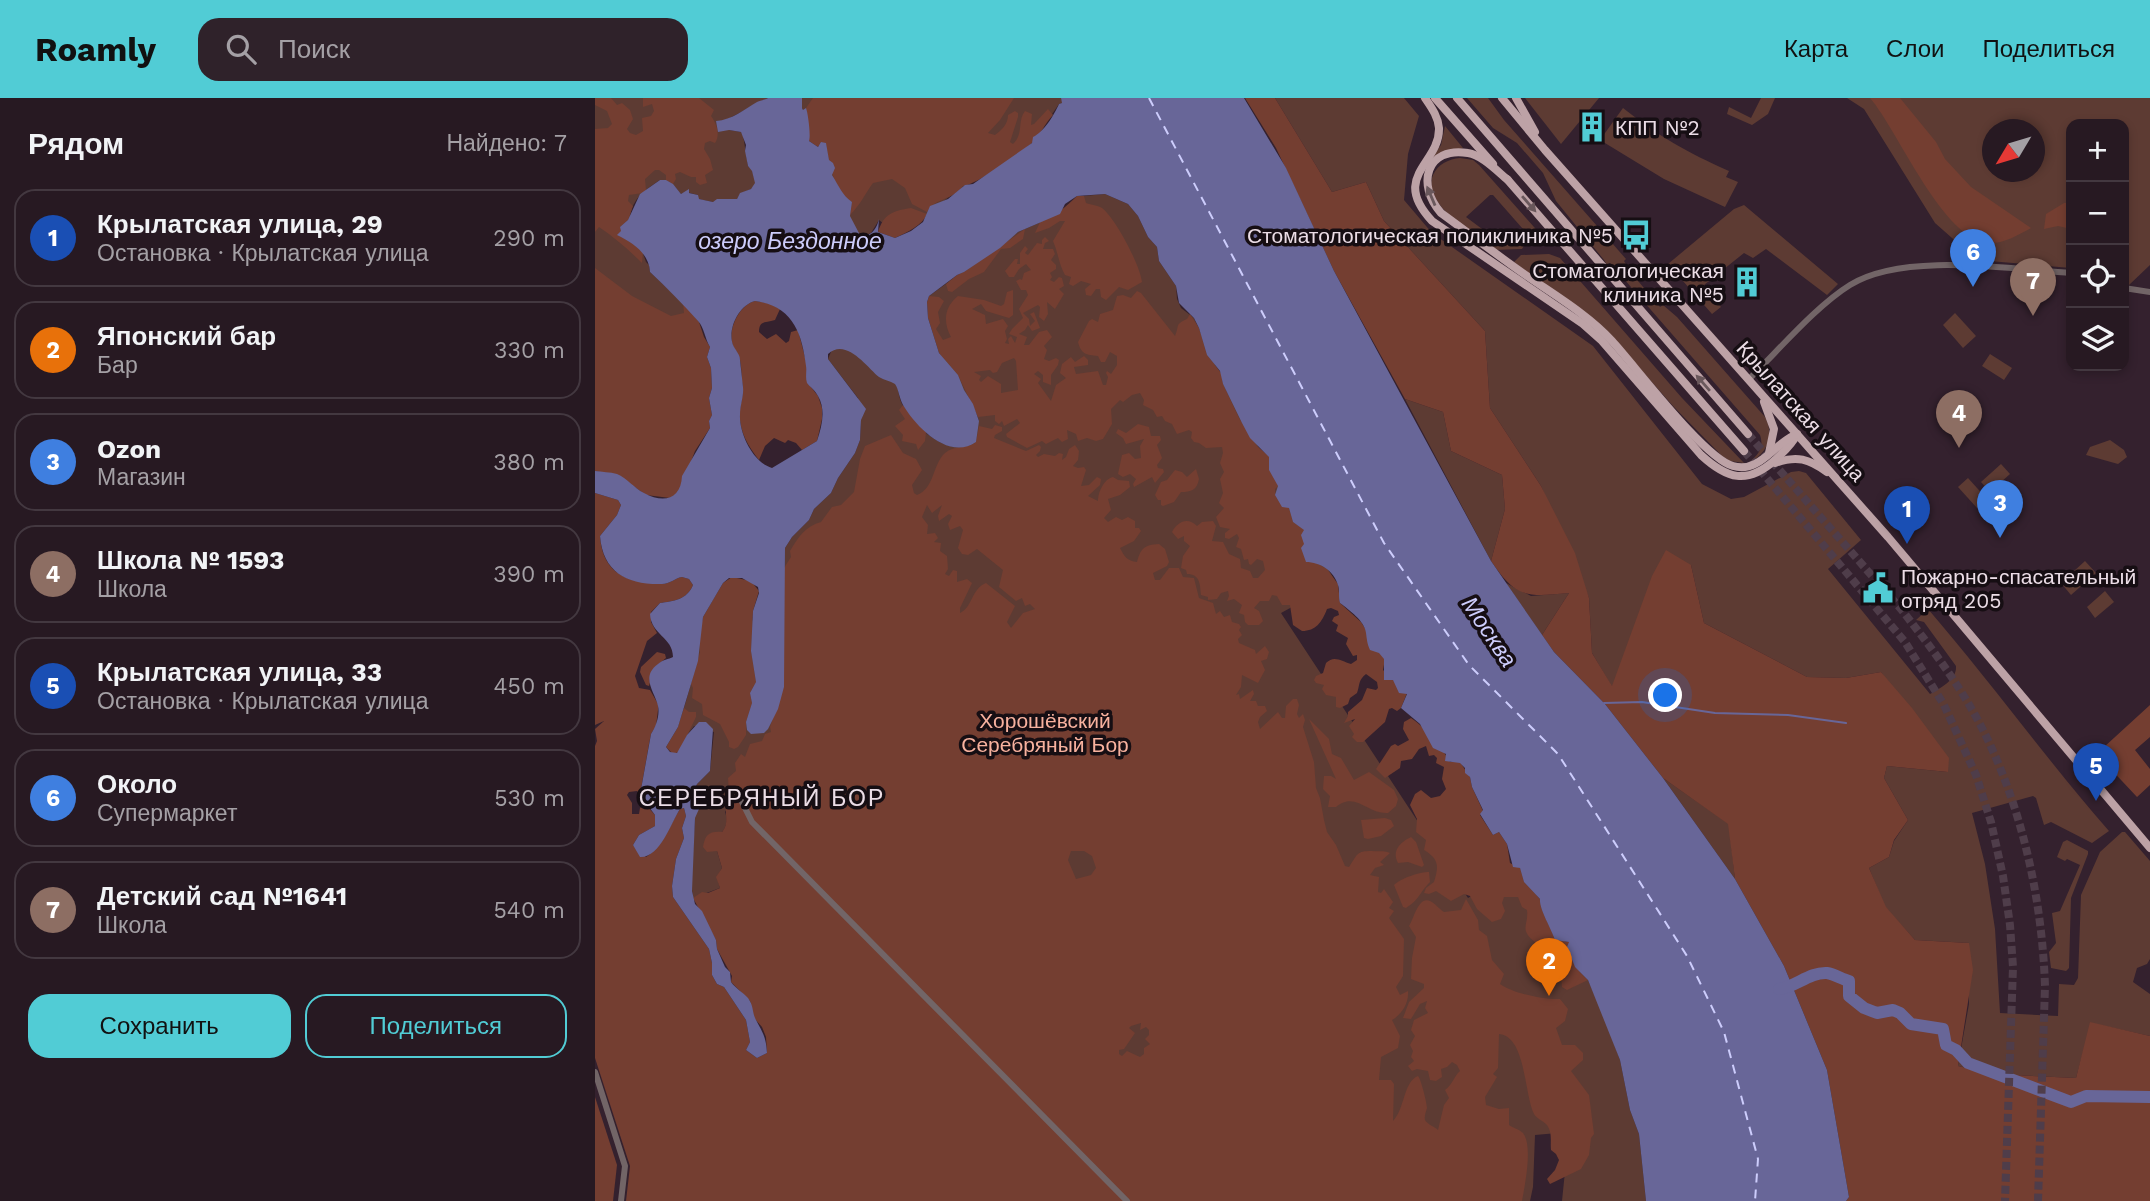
<!DOCTYPE html>
<html lang="ru">
<head>
<meta charset="utf-8">
<style>
	body { margin:0; font-family:"Work Sans",sans-serif; background:#2f222a; color:#f1f3f6 }
	.controls { position:absolute; right:21px; top:21px; display:grid; overflow:hidden; border-radius:14px; box-shadow:0 4px 10px #0003 }
	.controls button { width:63px; height:63px; display:grid; place-items:center; padding:0; border:0; border-bottom:2px solid #433840; background:#271922; color:#f1f3f6; font:35px sans-serif }
	.compass { position:absolute; left:1387px; top:21px; width:63px; height:63px; border-radius:50%; background:#271922; box-shadow:0 4px 10px #0003; rotate:232deg }
	.you { position:absolute; left:1071px; top:598px; width:24px; height:24px; margin:-18px; border:5px solid #fff; border-radius:50%; background:#1a73e8; box-shadow:0 0 0 10px #1a73e833 }
	.badge { display:grid; place-items:center; width:46px; height:46px; border-radius:50%; background:#51ccd5; color:#fff; font-size:23px; font-weight:700 }
	.pin { position:absolute; translate:-50% -58px; filter:drop-shadow(0 2px 4px #0008) }
	.pin::after { content:''; position:absolute; top:37px; width:24px; height:21px; background:inherit; clip-path:polygon(0 0,100% 0,50% 100%) }
	.list { margin:0; padding:0; list-style:none }
	h2 { display:flex; justify-content:space-between; align-items:center; height:91px; margin:0; padding:0 28px; font-size:30px }
	h2 small { font-size:23px; font-weight:400; color:#a4a0a5 }
	.list li { display:grid; grid-template-columns:46px 1fr auto; gap:21px; align-items:center; box-sizing:border-box; height:98px; margin:0 14px 14px; padding:0 14px; border:2px solid #433840; border-radius:21px }
	.list b { display:block; font-size:26px; white-space:nowrap }
	.list p { margin:0; font-size:23px; white-space:nowrap; color:#a4a0a5 }
	.list em { font-size:23px; font-style:normal; color:#a4a0a5 }
	.actions { display:flex; gap:14px; padding:21px 28px }
	.actions a { flex:1; padding:16px 0; border:2px solid #51ccd5; border-radius:21px; text-align:center; font-size:24px; color:#51ccd5 }
	.actions .main { background:#51ccd5; color:#111 }
	.icon { flex:none; width:38px; height:38px; fill:none; stroke:currentColor; stroke-width:2; stroke-linecap:round; stroke-linejoin:round }
	.map { position:relative; flex:none; width:1555px; height:1103px; overflow:hidden }
	header { display:flex; align-items:center; gap:42px; box-sizing:border-box; height:98px; padding:0 35px; background:#51ccd5; color:#111 }
	header strong { font-size:33px }
	nav { display:flex; gap:38px; margin-inline-start:auto; font-size:24px }
	.search { width:490px; height:63px; background:#2f222a; display:flex; align-items:center; gap:18px; box-sizing:border-box; padding:0 24px; border-radius:21px; color:#a4a0a5; font-size:26px }
	main { display:flex }
	aside { flex:1; background:#271922 }
	.map>svg:first-child { display:block }
	.green { fill:#5d3b33; fill-rule:evenodd }
	.forest { fill:#743e31; fill-rule:evenodd }
	.water { fill:#686698; fill-rule:evenodd }
	.lines { fill:none; stroke-linecap:round; stroke-linejoin:round }
	.stream { stroke:#686698; stroke-width:2 }
	.river { stroke:#686698; stroke-width:12 }
	.ferry { stroke:#cdcdfc; stroke-width:2; stroke-dasharray:9 7; stroke-linecap:butt }
	.major-tunnel { stroke:#4f3d4a; stroke-width:8; stroke-dasharray:8 4; stroke-linecap:butt }
	.minor { stroke:#726567; stroke-width:6 }
	.major { stroke:#bda2a6; stroke-width:8 }
	.oneway { fill:#6a585c }
	.labels { text-anchor:middle; dominant-baseline:central; stroke-width:7; stroke-linejoin:round; paint-order:stroke }
	.poi-label { font-size:21px; fill:#ebdde6; stroke:#160e13; text-anchor:start }
	.street-label { font-size:21px; fill:#ebdde6; stroke:#160e13 }
	.park-label { font-size:21px; fill:#f7b19e; stroke:#160e13 }
	.water-label { font-size:23px; font-style:italic; fill:#cdcdfc; stroke:#160e13 }
	.neighbourhood-label { font-size:23px; letter-spacing:2px; fill:#ebdde6; stroke:#160e13 }
</style>
</head>
<body>
<header>
<strong>Roamly</strong>
<div class="search"><svg class="icon" aria-label="search" viewBox="0 0 24 24"><circle cx="10" cy="10" r="6"/><path d="M15 15l6 6"/></svg>Поиск</div>
<nav><a>Карта</a><a>Слои</a><a>Поделиться</a></nav>
</header>
<main>
<aside>
<h2>Рядом<small>Найдено: 7</small></h2>
<ul class="list">
<li><span class="badge" style="background:#1a4fb4">1</span><div><b>Крылатская улица, 29</b><p>Остановка · Крылатская улица</p></div><em>290 m</em></li>
<li><span class="badge" style="background:#e8710a">2</span><div><b>Японский бар</b><p>Бар</p></div><em>330 m</em></li>
<li><span class="badge" style="background:#3f7fe0">3</span><div><b>Ozon</b><p>Магазин</p></div><em>380 m</em></li>
<li><span class="badge" style="background:#8d6e63">4</span><div><b>Школа № 1593</b><p>Школа</p></div><em>390 m</em></li>
<li><span class="badge" style="background:#1a4fb4">5</span><div><b>Крылатская улица, 33</b><p>Остановка · Крылатская улица</p></div><em>450 m</em></li>
<li><span class="badge" style="background:#3f7fe0">6</span><div><b>Около</b><p>Супермаркет</p></div><em>530 m</em></li>
<li><span class="badge" style="background:#8d6e63">7</span><div><b>Детский сад №1641</b><p>Школа</p></div><em>540 m</em></li>
</ul>
<div class="actions"><a class="main">Сохранить</a><a>Поделиться</a></div>
</aside>
<div class="map">
<svg width="1555" height="1103" viewBox="0 0 1555 1103">
	<rect width="100%" height="100%" fill="#34212e"/>
	<g class="green">
		<path d="M0 0H173L129 23 134 32 146 34 148 37 153 68 157 72 161 86 156 91 145 96 142 101 118 104 103 101V97L91 94 86 96 80 89 65 82C50 92 38 100 35 118L51 164 54 167 55 174 89 206 98 219 24 378 0 373Z"/>
		<path d="M207 0H466L468 5 464 6 453 22 304 138 284 122 276 135 268 139 265 138 258 126 207 10Z"/>
		<path d="M680 0H809L824 18 813 56 809 102 837 135 998 248 1107 386 1136 401 1149 399 1196 374 1204 373 1211 375 1266 442 1233 471 1335 596C1345 590 1362 582 1361 568L1329 524 1321 522 1333 511C1396 584 1451 661 1514 733L1497 745 1456 724 1449 727 1441 700 1438 698 1377 715 1390 766 1400 831 1405 915 1463 918 1464 886 1479 887 1483 880 1486 797 1505 754 1527 734H1530L1555 763V861L1552 866 1542 870 1538 884 1555 896V938L1496 925 1481 980 1398 976 1363 968 1374 906V845L1320 842 1290 809 1274 770 1294 759 1299 743 1313 722 1289 680 1292 668 1353 674 1286 574 1251 580 1212 579 1109 525 1096 467 1017 589 997 555 994 500 946 388 895 310 890 233 789 123 771 84 737 94Z"/>
		<path d="M872 0H893L909 22 1031 161 1029 163 1038 177 1065 209 1068 207 1082 219 1170 319C1180 337 1172 357 1154 364 1164 357 1169 349 1165 337L1015 165 1012 167 1009 162 961 103 948 75 922 45 898 30Z"/>
		<path d="M930 0H1004L966 46Z"/>
		<path d="M1166 0H1180L1173 16 1157 27 1132 16 1134 9 1156 20Z"/>
		<path d="M1252 0H1555V167L1534 187 1529 185V26H1476V170L1382 162 1340 125 1269 11ZM1398 32H1440V74H1398Z"/>
		<path d="M1028 10C1065 39 1091 54 1134 73L1131 79 1143 84 1130 109 1069 81 1005 42Z"/>
		<path d="M850 28 868 50 836 61 846 47Z"/>
		<path d="M865 60 878 62 884 67 947 138 946 146 943 148 898 97H895L871 119 910 148 921 140H927L930 146 927 151 900 152C880 138 826 106 838 77 843 66 854 61 865 60Z"/>
		<path d="M510 96 533 106 543 118 553 139 562 149 564 163 581 188 582 201 586 210 599 220 632 294 741 485 686 515 873 800 925 770 993 882 1009 918 1025 962 1035 1012 1044 1036 1051 1103H967L974 1034 940 1037 938 1089 935 1103H543L132 700 134 707 130 714C133 722 132 728 127 734H120L122 753 127 770 122 779 125 790 98 800 96 784 100 721 98 713 103 705 98 695 102 686 115 673 119 634 99 628 92 637 83 629C88 612 94 595 98 577 107 538 104 509 137 479L189 589 190 450 197 439 214 422 219 411 236 395 243 380 260 355 265 342 266 322 263 300 233 261 238 249 253 248 302 284C303 291 304 300 307 306 317 325 339 346 360 349L384 323 378 306 346 259 334 198 423 134 462 117 489 98Z"/>
		<path d="M1149 107 1243 186 1232 197 1171 151 1158 160 1149 155 1109 187 1126 209 1117 216 1073 166 1139 111Z"/>
		<path d="M954 156 965 160 1087 300 1149 365 1135 363 1127 358 1078 308 1017 239 919 164 926 157Z"/>
		<path d="M1360 215 1381 238 1368 250 1348 227Z"/>
		<path d="M1395 256 1417 270 1409 282 1387 268Z"/>
		<path d="M810 301 848 314 856 353 907 377 910 411 896 463Z"/>
		<path d="M1515 342 1529 352 1532 359 1523 366 1491 357 1495 349Z"/>
		<path d="M1406 366 1415 376 1395 394 1386 384Z"/>
		<path d="M1373 380 1392 401 1382 410 1363 389Z"/>
		<path d="M1490 463 1501 475 1476 497 1466 485Z"/>
		<path d="M911 485 936 498 974 495 947 537Z"/>
		<path d="M1510 493 1519 504 1500 520 1492 509Z"/>
		<path d="M1068 680 1134 726 1140 781Z"/>
		<path d="M1472 742 1493 753V756L1476 800 1474 870 1471 873 1456 870 1454 854 1461 845 1457 815 1465 813 1485 767 1472 761 1470 763 1462 759 1468 744Z"/>
	</g>
	<g class="forest">
		<path d="M0 0H16L22 7 27 5 35 12 38 21 32 31 35 35 41 37 48 33 47 20 56 18 59 13 57 6 48 9V0H104L119 12 116 18C121 25 126 36 120 45L115 43 110 45 109 51 115 61 118 72 110 77 112 85 105 87 101 84V79H96L85 74 80 76 81 81 78 86 71 82V77L64 72H60L50 81 51 92 48 95 34 97 33 103 38 108 33 122 25 129 36 144 48 154 47 165C34 152 20 140 4 129L0 134V31L13 30 17 26 12 13 0 7Z"/>
		<path d="M218 0H419L405 22 393 35 400 37C407 32 413 26 413 17L420 13 423 15V19L415 44 418 46C429 36 422 23 430 13L437 16 436 27 439 26 453 11 458 17C450 25 446 36 438 44 426 55 381 87 368 88 359 102 339 100 332 114L317 106 310 90 297 81 278 85C270 96 265 107 255 117L257 104C239 95 234 64 231 46L226 44 223 49 214 43 211 10Z"/>
		<path d="M650 0H680L737 94 771 84 789 123 890 233 895 310 946 388 980 455 994 500 997 555 1017 588 1057 478 1071 452 1096 467 1109 525 1212 579 1251 580 1286 574 1317 610 1354 660 1353 674 1292 668 1289 680 1313 722 1299 742 1294 759 1274 770 1291 809 1320 842 1374 845 1378 872 1363 968 1398 976 1481 980 1495 924 1555 938V1103H1251L1254 1099 1232 972 1189 868 1140 781 1133 726 1068 680 1010 606 959 554 947 537 974 495C931 499 921 500 896 463L910 411 907 377 856 353 848 314 810 301 739 173 681 50Z"/>
		<path d="M1275 0H1305L1341 44 1350 61 1376 89 1436 130C1423 137 1410 145 1396 145 1350 147 1303 32 1275 0Z"/>
		<path d="M482 98H489L491 105C497 107 502 107 507 110 521 121 545 167 547 184L533 192 524 189 511 202 506 199 505 191H501L496 198 491 197 490 191 496 186 486 183 478 188 474 186 476 179 470 177C464 167 463 154 458 143L470 123H465L454 130 440 135 445 124C460 118 471 109 482 98Z"/>
		<path d="M1469 105H1476V131L1463 128 1449 131 1451 116Z"/>
		<path d="M316 110 332 116C327 128 312 134 300 140L283 134C289 116 297 113 316 110Z"/>
		<path d="M430 131 428 141 415 150 406 151 389 174 374 181 357 194 353 193 351 186 362 177 369 174Z"/>
		<path d="M450 139 454 143 450 145 448 151H458L460 156 456 162 461 167V171L455 175 457 179 455 182 459 184 464 179 467 180 469 188 464 191 469 196 460 211 452 204 453 216 449 223 444 219 445 209 443 207 428 215 434 221 435 228 440 223 435 216 439 214 445 230 437 233 433 227 430 232 424 236 432 239 429 247H434L444 234 452 232 457 239 449 248 452 252 449 261 454 263 461 260 464 262 463 267 456 277V287L448 284V277L443 273 439 276 446 281 443 285 456 303 461 287 471 280 465 275 467 266 476 259 480 264 489 258 493 262V267L479 269 481 276 503 273 508 287H511L513 279 511 275 512 273 516 276 522 267V258L515 254 510 264H506L503 258C491 257 486 256 483 244L494 223 497 221 503 224 505 216 518 212 522 198 528 197 536 200 542 193 546 195 580 238C585 227 579 227 592 221L595 216 604 230 612 257 627 276 628 286 644 320 662 348 675 359 683 388 680 391C680 402 685 405 694 410L698 424 710 432 720 464 732 471 743 486 745 505 766 524 790 561 788 572 812 595 806 610 802 613 797 610 794 611 790 624 768 644H762L757 639 759 636 754 628 760 621 749 625 753 618V614L767 602 772 590 781 592 783 590 782 584 771 576C763 582 765 587 762 595L755 600 753 606 745 610 741 609V599L731 597 727 591 729 587 721 585 719 582 721 578 728 575 731 565C739 557 746 563 756 566L762 562V557L758 558 751 546 753 540 741 533 743 527 737 523 739 519 744 517 743 513 736 510 732 511C727 524 721 533 707 533L698 527 695 507H687L682 498 677 497 674 503H665L659 510 664 513 668 523 664 527H653L650 524 649 517 644 515 647 507 639 501 632 503 634 498 633 493 626 495 622 501 613 502V499L606 497C605 486 605 476 592 476L591 472 586 470 588 458 595 448 589 443V438L583 441 577 434C583 423 593 419 602 428L607 424 618 423 621 428 617 443 628 444 634 456 645 461 646 470 655 473 658 480H663L670 472 668 463 662 461 656 467 654 466 653 461 649 462 646 451 641 449 644 440 642 436 634 441 630 440V435L635 431 625 429 621 419 629 410 624 405 628 395 625 381 629 374 625 365 628 355 627 349 611 350 604 345 599 344 596 340 597 334 594 332 582 336 577 326 570 323 567 318 562 319 558 312 548 307 549 302 545 295 537 297 528 304 525 302 516 311 517 326 508 341 501 343 492 340 483 343 481 336 472 332 473 341 467 344 463 340 451 346 447 343 432 350 412 339 411 336 425 325 422 321 409 328 407 323 404 326 400 323V317L383 319 363 277 344 255 333 220 332 204 334 198 344 199 349 203 343 214 345 225 341 231 348 242 356 239C348 224 349 209 363 198L389 202 406 208 409 206 412 194 418 192V217L414 220 391 213 386 206 377 211 390 217 391 226 408 221 413 228 410 233 412 241 410 245 414 246 413 241 416 238 420 245 422 239 414 236 417 231 428 220 424 211 433 197 431 192H426L421 183 425 181 427 182 429 175 436 172 431 166 424 171 419 179H414L410 173 420 161H423L422 166H425V155L430 148 433 151 430 155 433 157 442 145 447 146V142ZM419 260 421 263 423 292 406 295V286L393 278 386 284 384 282 386 278 379 274 395 272 398 275 402 274 407 265Z"/>
		<path d="M0 170 37 198 76 218 89 215 88 204 104 224 109 239 115 249 112 259 116 270 117 290 114 300 117 317 114 323 115 330 100 353 84 395 75 400 51 397 24 378 0 373Z"/>
		<path d="M160 203 174 205 185 211 180 222C171 225 164 222 164 234L172 241 181 236 191 245 194 243 196 234 203 232 212 267V284L223 298 227 310V321L222 343 207 352 201 345 193 342 190 345 179 340 170 348 164 362C152 347 143 331 145 311 146 304 148 297 148 290 146 281 147 271 145 262 144 257 140 252 138 248 132 232 144 207 160 203Z"/>
		<path d="M308 307 331 334 330 343 323 352 321 346 307 343 308 337 300 328 310 321 304 312Z"/>
		<path d="M543 326 554 329 556 338H565L566 342 562 347 567 360 562 367 563 370 568 371 569 374 560 385 557 379 539 389 538 386 541 381 535 376 528 379 523 376 527 357 534 355 540 361 546 360 545 348 549 341 531 346 528 340 521 335 523 331 531 335Z"/>
		<path d="M400 327 407 329V333L400 337 399 340 431 353 444 347 446 349 445 353 441 357 443 359 449 356 460 358 464 355 468 356 467 362 471 359 474 351 480 347 484 353 483 362 478 368 483 370 489 369 491 372 486 388 494 387 502 379 506 381 505 387 493 398 503 403C503 394 509 381 518 379L523 382 534 383 535 389 525 397 513 401 516 412 509 420 513 424 521 419 527 422 533 419 540 423V430H544L546 433 539 443 525 450C529 458 532 463 542 464 546 450 549 447 564 446L570 451 574 464 572 468 558 475 560 482H565L574 470H584L588 479 599 480 604 500 618 505 621 516 625 513 629 519 635 517 637 524 644 526 646 529 644 532 647 537 643 541 644 545 660 552 661 556 670 548 674 554 672 561 666 563 670 572 663 585 647 577 646 589 641 597 644 596 645 601 658 592 659 596 655 603H661L663 608H670L672 613 665 619 663 624 665 631 683 614 687 620H690L691 608 698 601H702L704 607 702 616 704 620 708 616 710 622 708 629 719 664 721 690 725 700 729 722 732 734 741 747 750 768 754 769C763 756 761 753 777 753 784 754 787 752 795 755L785 764 789 767 780 770 775 777 784 779 783 794 786 795 789 791 798 804 794 810 799 813 794 820 809 841 808 878 801 889 805 897 813 893C814 905 807 916 797 922L805 938 803 950 786 959 784 982H796L799 986 798 1023C810 1011 808 984 823 978 826 981 832 1005 832 1010 831 1013 829 1019 830 1022 832 1026 840 1029 843 1032L849 1007 854 1000 850 992C858 986 859 978 865 973L862 967 857 964 852 969 846 971 847 979 841 983 835 982 833 973 822 971 817 973 813 968 819 963 816 959 818 953 815 947 820 938 816 932 819 922 833 915 830 910 832 903 825 906 816 921 808 920 814 904 829 890V886L816 881 817 860 821 839 814 828C819 821 823 798 835 803 840 805 844 811 849 814L866 812 871 801 883 822 884 832 892 838 897 862 909 876 905 886C917 895 949 902 965 901L973 911 970 923 961 930 967 947H980L988 955V962L976 973 994 997 999 1036 996 1040 994 1057 986 1071 955 1086 952 1081 960 1072 964 1062 961 1056 956 1052C955 1043 958 1034 951 1026 947 1022 942 1021 939 1016 929 996 931 938 904 936L903 970 898 976 902 979 890 999 891 1007 904 1011 914 1010V1027C918 1030 924 1031 928 1035 938 1048 930 1086 927 1103H31L35 1068 0 960V648L2 643 0 631 9 623 0 627V395L23 402 26 407 22 417 5 438C7 467 22 481 50 484 56 484 61 486 67 486 75 486 80 480 87 479L94 481 98 487C92 502 78 503 65 505L56 514V524L62 535 52 543 40 578 44 590 55 592 63 606V612L61 628 56 636 54 646 45 697 42 693 34 694 32 697 37 705V716H44L45 710 50 706 60 717V728L44 737 38 747 51 759C69 747 74 728 85 711L89 710 91 718 87 730 89 740 81 761 77 788 78 799 114 851 117 865V877L122 886 129 889 151 922 155 944 151 952 162 960 172 955 171 939 167 929 159 920 155 903 136 884 137 878 122 851 121 842 98 800 107 794 113 795 125 790 121 779 127 770 122 753 112 754 108 749C110 737 114 733 127 734 134 725 130 719 131 708L134 707 132 700 134 695 133 680 141 673 140 665 146 656 150 659 155 646 167 643 170 636 176 634 175 629 189 589V470L196 459 195 453C203 439 211 428 226 424L237 409 246 407 259 394 265 361 270 348 296 337 308 355 321 361 327 372 317 387 319 395 322 397C340 390 337 367 350 355 359 347 371 351 381 344L384 328 397 331ZM332 407 337 415 347 407 343 418 344 423 354 416 357 418 353 426 355 432 365 428 368 432 363 450 367 456 373 457 382 451 408 472 404 489 421 503 427 500 430 508 435 506 440 511 428 515 416 530 412 524 420 508 391 485C376 491 378 509 365 515V510L377 485 372 481 362 484V473L358 472 354 478 350 476 353 471 352 458 345 453 346 445 339 444 343 440 340 435 332 436 333 427 327 419ZM476 753H489L497 758 501 770 496 777 481 781 473 762ZM546 925 545 932 551 929 554 932V937L550 941 555 946 549 950V956L545 959 532 953 527 958 524 956V952L529 951 540 935 534 930 536 928Z"/>
		<path d="M601 371 604 381C602 392 596 394 586 394L579 404 568 408 566 407V402H563L560 397 566 384 572 382 580 372 587 374 592 379Z"/>
		<path d="M137 479 156 483 164 493 158 513 156 553 161 584 155 595 157 605 151 624V637L143 649 139 651 134 649V644L125 626 108 617 107 606 97 600 98 590 96 586 105 554 104 538 108 519 128 485Z"/>
		<path d="M62 554 70 556 71 560 59 570 54 588 51 587 45 574 46 569Z"/>
		<path d="M1555 607V639L1540 652 1555 671V687L1542 699 1511 666 1508 650Z"/>
		<path d="M89 610 94 614H101V619L84 654 78 656 71 649 83 629Z"/>
		<path d="M816 620C829 628 849 652 855 664H865L875 679 877 689 888 713 885 717 898 737 904 734 912 746 915 765 925 770 929 784 945 801C944 811 956 829 960 842L975 844C975 861 980 871 993 882L972 892 967 889 966 878 960 882 952 873 956 867 949 860 952 848 949 842 941 845C923 831 934 828 932 812L927 809 923 799H909L907 805 910 813 906 821 897 824 882 811 875 798 869 796 856 803 841 793 834 796 829 795 831 790 839 784C844 768 844 761 829 752L831 742 821 734 822 721 815 707 820 696 826 692 836 700 845 698 851 691 847 681 849 669 841 665 842 660 839 657 834 658 831 648 824 651 817 661 806 663 805 670 790 680 781 671 796 648 800 646 803 648 814 642 808 631 809 624Z"/>
		<path d="M714 621 734 641 737 656 746 660 759 682 774 674 799 692 803 701 801 708 793 715C771 716 761 693 741 709H733L735 698 728 691 729 678H736L741 681Z"/>
		<path d="M790 720 796 722 799 728 786 738 773 741 769 740 766 722Z"/>
		<path d="M816 739 821 744 829 767 827 769 813 764 803 765C797 753 804 745 816 739Z"/>
		<path d="M834 774 835 784C824 795 825 801 811 810L808 809 799 787C806 780 825 774 834 774Z"/>
		<path d="M0 999 22 1067 18 1103H0Z"/>
	</g>
	<path class="water" d="M173 0H207V10L208 12 211 10C213 15 216 38 214 43L223 49 226 44 231 45 234 62 238 65 240 70 237 77C244 88 247 97 257 104L255 118 265 137C276 140 282 130 284 121L283 134 300 140 316 133 328 124 335 108 353 101 370 87 378 86 437 45 438 39C449 34 459 17 464 6L467 5 466 0H649L691 70 739 173 896 463 959 554 1010 606 1068 680 1140 781 1189 868 1232 972 1254 1099 1251 1103H1051L1044 1036 1035 1012 1025 962 993 882 980 869 972 849 974 844 960 842C956 830 944 811 945 801L929 784 925 770 918 769 912 746 904 734 898 737 885 716 888 712 877 689 875 679 870 675V670L865 665 850 663 851 656 838 650 825 626 806 610 812 596 804 595 798 582H789V561L784 555 775 552C772 545 772 542 771 535 770 523 754 512 745 505 743 499 745 492 743 487 739 473 725 464 711 464L706 450 709 446 706 437 709 432 698 424 694 410 687 409 680 397 683 388 674 372V359L655 340 647 325 628 286 625 273 612 257 604 230 599 220 584 205 581 188 564 163 562 149 553 139 543 118 533 106 510 96 482 98 470 106 465 116 423 134 405 150 369 174 362 177 334 198 332 204 333 220 344 255 363 277 369 292 378 306 384 323 381 344C354 363 321 329 308 307 304 300 304 292 300 286 295 283 289 282 284 279 272 269 251 239 233 256V261L271 311 266 322 265 342 260 355 243 380 236 395 219 411 214 422 197 439 190 450 189 589 183 611 173 631 169 635 156 636 152 632 151 624 157 605 155 595 161 584 156 553 158 513 164 495 163 489 147 480H134L128 485 108 519 103 563 83 629 71 649 75 654 82 655 92 637 104 624H111L118 631 115 673 102 686 98 695 104 711 100 720 97 793 100 806 107 813 121 842 122 851 130 869 135 874 136 884C141 891 148 894 153 900 159 908 157 915 161 922 168 935 171 939 172 955L162 960 151 952 155 944 151 922 129 889 122 886 117 877V865L114 851 78 799 77 788 81 761 89 740 87 730 91 718 89 710 85 711C76 725 65 760 45 759L38 747 44 737 60 728V717L45 697 56 636C61 629 65 617 63 608 60 594 45 579 63 566 67 562 74 561 78 559 78 539 56 537 55 516L65 505C78 503 92 502 98 487L94 481 87 479C80 480 75 486 67 486 33 487 8 475 5 438L22 417 26 407 23 402 0 395V373C7 374 15 374 22 376 32 380 39 390 49 395 69 406 86 401 87 378L115 330 114 323 117 317 114 300 117 290 116 270 112 259 115 249C110 241 109 229 103 223 88 206 72 190 55 174 54 155 38 145 22 137L26 133 25 129 33 122 45 96 65 82H71L78 86 86 96 94 91V95L103 97 104 101 118 104 122 101H142L145 95 156 91 160 85 157 73 153 68 150 53 151 47 146 34 134 32 123 34 121 23C137 22 150 11 162 4 166 2 170 2 173 0ZM160 203C197 208 207 234 211 268 212 273 210 279 212 285 215 289 220 292 223 298 231 312 227 328 222 343L177 370C158 365 144 335 145 317 145 307 149 298 148 289 147 280 146 271 145 262 145 256 140 252 138 247 132 231 144 207 160 203Z"/>
	<g class="lines">
		<path class="stream" d="M1009 605 1047 604 1120 615 1193 617 1251 625"/>
		<path class="river" d="M1184 891C1201 889 1214 874 1232 875 1239 876 1247 881 1254 883V898L1269 910 1282 915 1298 912 1305 915 1316 926 1348 931 1351 947 1361 952 1373 965 1476 1004 1491 998 1555 999"/>
		<path class="ferry" d="M554 0 789 445 874 567 963 656 1092 858 1129 934 1163 1061 1160 1103"/>
		<g class="major-tunnel">
			<path d="M1153 336 1306 511C1335 548 1365 587 1387 630 1427 709 1447 800 1450 888L1443 1103"/>
			<path d="M1149 353 1310 544 1349 607 1381 677 1396 724 1408 778 1415 827 1418 869 1410 1103"/>
		</g>
		<g class="minor">
			<path d="M1529 190 1555 194"/>
			<path d="M1153 282C1183 253 1221 208 1255 187 1308 154 1415 171 1476 175"/>
			<path d="M142 694 157 724 532 1103"/>
			<path d="M0 974 30 1068 26 1103"/>
		</g>
		<g class="major">
			<path d="M830 0C836 9 843 18 844 30 845 66 795 78 837 123L988 226 1006 242 1106 357C1132 381 1152 387 1180 362 1188 354 1197 347 1202 336"/>
			<path d="M840 0 898 66"/>
			<path d="M862 0 1153 336"/>
			<path d="M907 0 950 52 1293 439 1555 750"/>
			<path d="M921 0 940 34"/>
			<path d="M912 81 1149 353"/>
			<path d="M913 82C902 73 887 57 873 55 831 48 821 87 846 115 875 136 903 158 932 178 961 198 993 217 1017 243 1041 269 1109 360 1138 368 1165 376 1180 344 1202 336"/>
			<path d="M1169 304 1179 331 1174 355"/>
			<path d="M1180 365C1202 357 1214 361 1232 374"/>
		</g>
	</g>
	<defs><path id="oneway-solid" d="M-6-.8H1V-3.2L6.5 0L1 3.2V.8H-6Z" transform="scale(1.75)"/></defs>
	<g class="oneway">
		<use href="#oneway-solid" transform="translate(836 98) rotate(-113)"/>
		<use href="#oneway-solid" transform="translate(934 106) rotate(49)"/>
		<use href="#oneway-solid" transform="translate(1108 285) rotate(-131)"/>
	</g>
	<defs>
		<g id="building-bare" transform="scale(2.415)"><path d="M-4-6H4V6H1V3H-1V6H-4ZM-2.5-4.3h1.7v1.8h-1.7ZM.8-4.3h1.7v1.8H.8ZM-2.5-1h1.7V.8h-1.7ZM.8-1h1.7V.8H.8Z" fill="#51ccd5" stroke="#160e13" stroke-width="2.5" paint-order="stroke"/></g>
		<g id="bus-bare" transform="scale(2.415)"><path d="M-5-6H5V4H4V6H2V4H-2V6H-4V4H-5ZM-3.5-4V0h7V-4ZM-3.5 1.2v1.5H-2V1.2ZM2 1.2v1.5H3.5V1.2Z" fill="#51ccd5" stroke="#160e13" stroke-width="2.5" paint-order="stroke"/></g>
		<g id="civic-bare" transform="scale(2.415)"><path d="M-.6-6.5H3V-4.5H.6V-3L4-1V1h2V6H-6V1h2V-1L-.6-3ZM-1.2 2.5V6h2.4V2.5Z" fill="#51ccd5" stroke="#160e13" stroke-width="2.5" paint-order="stroke"/></g>
	</defs>
	<g fill-rule="evenodd">
		<use href="#building-bare" x="997" y="29"/>
		<use href="#bus-bare" x="1041" y="137"/>
		<use href="#building-bare" x="1152" y="184"/>
		<use href="#civic-bare" x="1283" y="490"/>
	</g>
	<g class="labels">
		<g class="poi-label">
			<text x="1020" y="29">КПП №2</text>
			<text x="1018" y="137" text-anchor="end">Стоматологическая поликлиника №5</text>
			<text x="1129" y="172" text-anchor="end">Стоматологическая<tspan x="1129" dy="24">клиника №5</tspan></text>
			<text x="1306" y="478">Пожарно-спасательный<tspan x="1306" dy="24">отряд 205</tspan></text>
		</g>
		<g class="street-label">
			<text transform="translate(1206 313) rotate(48)">Крылатская улица</text>
		</g>
		<g class="park-label">
			<text x="450" y="622">Хорошёвский<tspan x="450" dy="24">Серебряный Бор</tspan></text>
		</g>
		<g class="water-label">
			<text x="195" y="143">озеро Бездонное</text>
			<text transform="translate(894 534) rotate(56)">Москва</text>
		</g>
		<g class="neighbourhood-label">
			<text x="167" y="700">СЕРЕБРЯНЫЙ БОР</text>
		</g>
	</g>
</svg>
<div class="controls">
<button>+</button>
<button>−</button>
<button><svg class="icon" aria-label="locate" viewBox="0 0 24 24"><circle cx="12" cy="12" r="6"/><path d="M12 2v4M12 18v4M2 12h4M18 12h4"/></svg></button>
<button><svg class="icon" aria-label="layers" viewBox="0 0 24 24"><path d="M12 4l9 5-9 5-9-5zM3 14l9 5 9-5"/></svg></button>
</div>
<svg class="compass" viewBox="-18 -18 36 36"><path d="M0-13l5 13h-10z" fill="#e53935"/><path d="M0 13l5-13h-10z" fill="#a4a0a5"/></svg>
<div class="you"></div>
<div class="pin badge" style="left:1312px;top:446px;background:#1a4fb4">1</div>
<div class="pin badge" style="left:954px;top:898px;background:#e8710a">2</div>
<div class="pin badge" style="left:1405px;top:440px;background:#3f7fe0">3</div>
<div class="pin badge" style="left:1364px;top:350px;background:#8d6e63">4</div>
<div class="pin badge" style="left:1501px;top:703px;background:#1a4fb4">5</div>
<div class="pin badge" style="left:1378px;top:189px;background:#3f7fe0">6</div>
<div class="pin badge" style="left:1438px;top:218px;background:#8d6e63">7</div>
</div>
</main>
</body>
</html>
